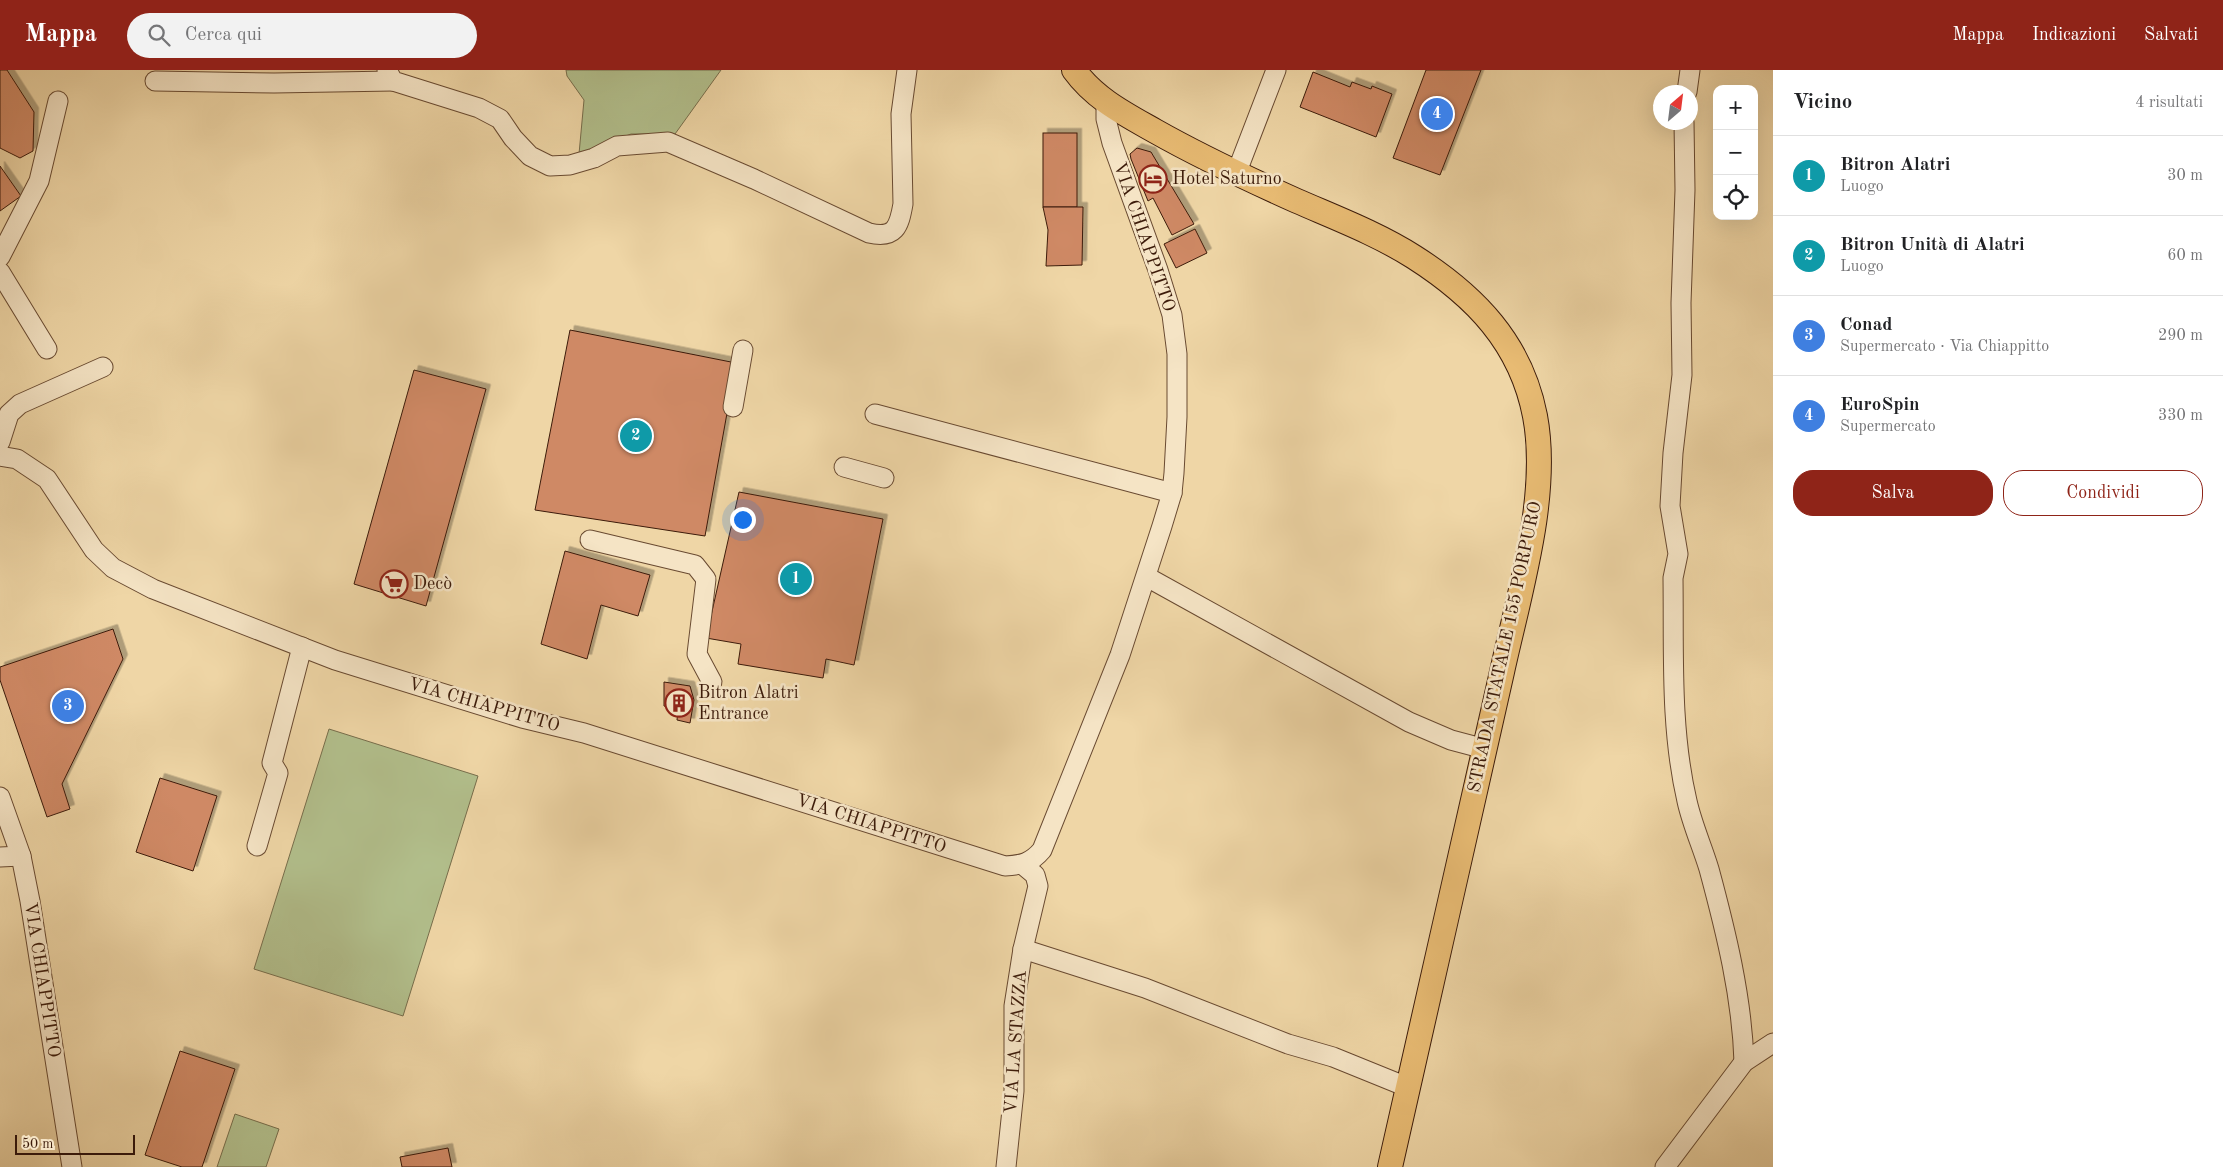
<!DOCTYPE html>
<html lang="it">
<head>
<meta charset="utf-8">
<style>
	body { margin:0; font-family:"Old Standard TT",serif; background:#f2f2f2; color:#202124 }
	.controls { position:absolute; right:15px; top:15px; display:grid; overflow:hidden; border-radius:10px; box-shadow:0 5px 20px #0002 }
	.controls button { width:45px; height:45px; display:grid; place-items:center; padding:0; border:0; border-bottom:1px solid #e0e0e0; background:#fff; color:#202124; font:25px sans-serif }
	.compass { position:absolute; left:1653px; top:15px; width:45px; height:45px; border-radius:50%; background:#fff; box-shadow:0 5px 20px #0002; rotate:28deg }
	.scale { position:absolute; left:15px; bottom:12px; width:120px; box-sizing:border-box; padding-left:5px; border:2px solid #3c1b0a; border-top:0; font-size:14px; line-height:18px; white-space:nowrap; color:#3c1b0a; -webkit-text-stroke:4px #f5e4c5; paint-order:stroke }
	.you { position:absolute; left:742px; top:449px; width:18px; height:18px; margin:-12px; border:4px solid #fff; border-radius:50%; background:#1a73e8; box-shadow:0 0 0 8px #1a73e833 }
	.badge { display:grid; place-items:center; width:32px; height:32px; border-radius:50%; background:#8f2418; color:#fff; font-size:16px; font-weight:700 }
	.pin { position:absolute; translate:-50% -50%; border:2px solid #fff; box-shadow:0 1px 5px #0006 }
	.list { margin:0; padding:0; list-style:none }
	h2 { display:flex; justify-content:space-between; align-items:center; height:65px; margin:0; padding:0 20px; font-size:21px }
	h2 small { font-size:16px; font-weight:400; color:#757577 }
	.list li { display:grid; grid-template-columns:32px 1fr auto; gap:15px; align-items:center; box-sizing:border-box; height:80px; padding:0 20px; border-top:1px solid #e0e0e0 }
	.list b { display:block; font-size:19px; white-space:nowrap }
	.list p { margin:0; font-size:16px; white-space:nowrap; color:#757577 }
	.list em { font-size:16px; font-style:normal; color:#757577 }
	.actions { display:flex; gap:10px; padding:15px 20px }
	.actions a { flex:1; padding:11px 0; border:1px solid #8f2418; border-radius:20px; text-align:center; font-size:18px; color:#8f2418 }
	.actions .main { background:#8f2418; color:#fff }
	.icon { flex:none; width:28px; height:28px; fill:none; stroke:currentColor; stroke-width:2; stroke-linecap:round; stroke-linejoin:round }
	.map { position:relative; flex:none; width:1773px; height:1097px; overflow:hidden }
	header { display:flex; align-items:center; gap:30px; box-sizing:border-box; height:70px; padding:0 25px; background:#8f2418; color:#fff }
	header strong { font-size:24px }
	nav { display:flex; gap:28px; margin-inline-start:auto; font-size:18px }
	.search { width:350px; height:45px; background:#f2f2f2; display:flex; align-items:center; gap:12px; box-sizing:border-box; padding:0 18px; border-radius:28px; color:#757577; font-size:19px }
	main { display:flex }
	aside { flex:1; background:#fff }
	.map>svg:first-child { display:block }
	.green { fill:#b2bf8c; stroke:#776d4b }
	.building { fill:#cf8965; stroke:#3c1b0a; filter:url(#shadow) }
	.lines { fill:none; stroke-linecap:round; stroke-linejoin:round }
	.minor-casing { stroke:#694a31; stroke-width:21 }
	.major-casing { stroke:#3c1b0a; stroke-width:26 }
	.minor { stroke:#f5e4c5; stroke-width:19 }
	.major { stroke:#e8bb73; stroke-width:24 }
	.labels { text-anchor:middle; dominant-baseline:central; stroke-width:5; stroke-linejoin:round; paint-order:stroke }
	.poi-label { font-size:18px; fill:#3c1b0a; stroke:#f5e4c5; text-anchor:start }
	.street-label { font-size:18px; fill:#3c1b0a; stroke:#f5e4c5 }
</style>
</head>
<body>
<header>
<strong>Mappa</strong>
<div class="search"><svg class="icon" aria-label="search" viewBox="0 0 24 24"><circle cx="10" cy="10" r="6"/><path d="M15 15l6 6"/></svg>Cerca qui</div>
<nav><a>Mappa</a><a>Indicazioni</a><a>Salvati</a></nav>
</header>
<main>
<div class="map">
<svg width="1773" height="1097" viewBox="0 0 1773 1097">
	<defs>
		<filter id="shadow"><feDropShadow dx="4.5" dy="-4.5" stdDeviation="0" flood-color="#0004"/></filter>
	</defs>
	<rect width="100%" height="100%" fill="#efd6a6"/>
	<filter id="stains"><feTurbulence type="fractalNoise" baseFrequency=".004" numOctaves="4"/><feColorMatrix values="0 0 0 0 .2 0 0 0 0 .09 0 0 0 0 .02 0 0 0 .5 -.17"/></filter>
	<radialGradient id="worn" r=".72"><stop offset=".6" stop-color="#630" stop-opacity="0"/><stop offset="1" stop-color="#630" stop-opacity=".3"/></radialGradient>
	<g class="green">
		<path d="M566 0H721L675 64H631L579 84 584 30 567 6Z"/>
		<path d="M329 659 478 706 403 946 254 899Z"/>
		<path d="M235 1044 279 1059 266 1097H217Z"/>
	</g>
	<g class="building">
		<path d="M0 0H7L34 42 33 81 20 88 0 78Z"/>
		<path d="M1426 0H1481L1440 105 1393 88Z"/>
		<path d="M1313 2 1350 17 1352 12 1371 19 1372 16 1392 24 1376 67 1300 37Z"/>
		<rect x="1043" y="63" width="34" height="74"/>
		<path d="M1137 78 1151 82 1194 154 1172 165 1153 128 1148 131 1131 89 1130 84Z"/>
		<path d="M0 96 21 126 0 141Z"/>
		<path d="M1043 137H1083L1082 195 1046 196 1048 160Z"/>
		<path d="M1195 159 1207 183 1176 198 1164 174Z"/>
		<path d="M570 260 736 293 705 466 535 440Z"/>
		<path d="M414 300 486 319 426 536 354 514Z"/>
		<path d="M739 422 883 449 854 595 826 589 823 608 738 594 741 574 706 568Z"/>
		<path d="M565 481 650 505 638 546 601 535 587 589 541 574Z"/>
		<path d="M113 559 123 589 62 714 70 739 47 747 0 610V597Z"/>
		<path d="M664 612 690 616 694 630 690 653 677 650 678 640 664 636Z"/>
		<path d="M160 708 217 726 193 801 136 782Z"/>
		<path d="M180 981 235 999 202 1097H182L145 1085Z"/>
		<path d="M448 1078 452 1097H402L400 1087Z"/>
	</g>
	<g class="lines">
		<g class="minor-casing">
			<g id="minor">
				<path d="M387 0 393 11 479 38 500 49 513 68 530 86 550 96 570 95 594 88 617 76 668 72 754 109 869 163C895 169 899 157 903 134L901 44 907 0"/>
				<path d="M155 11 274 13 393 11"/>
				<path d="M1687 22 1690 0"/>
				<path d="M1684 52 1685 120 1681 233 1682 305 1673 383 1670 436 1678 484 1673 508C1674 582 1670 658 1687 731 1692 754 1702 776 1709 799 1726 862 1742 927 1744 992"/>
				<path d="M1236 104 1276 0"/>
				<path d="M0 187 39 111 58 31"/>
				<path d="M0 202 47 279"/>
				<path d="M733 337 743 280"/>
				<path d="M875 344 1172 423"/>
				<path d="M0 372 9 344 20 334 103 297"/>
				<path d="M0 386 17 389 47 409 94 480 113 498 153 519 335 590 522 648 584 663 1005 796C1022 795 1031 793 1042 780L1120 585 1162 456 1172 423 1174 403 1177 347V284L1172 245 1158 200 1112 73 1106 49V33"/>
				<path d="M844 397 884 408"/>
				<path d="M590 470 695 495 706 509 697 584 712 612"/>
				<path d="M1147 507 1409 652 1451 670 1485 679"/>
				<path d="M0 727 21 786 30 831 72 1097"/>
				<path d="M257 776 278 703 272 693 302 577"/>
				<path d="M0 787 21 786"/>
				<path d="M1023 879 1145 918 1288 974 1333 987 1407 1017"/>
				<path d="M1006 1097 1014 1021V936L1023 879 1038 816 1035 805 1023 795"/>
				<path d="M1665 1097 1744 992 1773 973"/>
			</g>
		</g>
		<g class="major-casing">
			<path id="major" d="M1074 0C1095 29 1125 44 1155 61 1201 87 1248 109 1297 131 1336 148 1378 164 1414 187 1475 226 1521 273 1535 346 1550 425 1519 524 1502 602 1466 767 1426 932 1390 1097"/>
		</g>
		<use href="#minor" class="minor"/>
		<use href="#major" class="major"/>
	</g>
	<defs>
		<g id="hotel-ring" transform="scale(1.4375)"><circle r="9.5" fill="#f5e4c5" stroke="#8f2418" stroke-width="1.5"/><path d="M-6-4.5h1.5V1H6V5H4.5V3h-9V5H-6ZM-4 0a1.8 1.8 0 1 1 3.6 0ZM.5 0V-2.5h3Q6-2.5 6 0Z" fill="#8f2418"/></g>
		<g id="supermarket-ring" transform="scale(1.4375)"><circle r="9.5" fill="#f5e4c5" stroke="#8f2418" stroke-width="1.5"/><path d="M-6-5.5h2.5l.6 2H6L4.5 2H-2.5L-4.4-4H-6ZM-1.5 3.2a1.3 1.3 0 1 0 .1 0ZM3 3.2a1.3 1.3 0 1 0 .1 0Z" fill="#8f2418"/></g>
		<g id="building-ring" transform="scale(1.4375)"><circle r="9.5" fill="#f5e4c5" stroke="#8f2418" stroke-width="1.5"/><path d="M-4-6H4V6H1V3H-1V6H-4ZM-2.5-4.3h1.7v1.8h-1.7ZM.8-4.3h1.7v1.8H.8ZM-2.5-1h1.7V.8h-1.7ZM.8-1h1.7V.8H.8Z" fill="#8f2418"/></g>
	</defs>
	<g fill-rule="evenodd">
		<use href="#hotel-ring" x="1153" y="109"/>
		<use href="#supermarket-ring" x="394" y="514"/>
		<use href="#building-ring" x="679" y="633"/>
	</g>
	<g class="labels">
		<g class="poi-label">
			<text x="1172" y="109">Hotel Saturno</text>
			<text x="413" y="514">Decò</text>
			<text x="698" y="623">Bitron Alatri<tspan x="698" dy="21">Entrance</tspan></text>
		</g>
		<g class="street-label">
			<text transform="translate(1144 167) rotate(71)">VIA CHIAPPITTO</text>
			<text transform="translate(1505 577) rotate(-78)">STRADA STATALE 155 PORPURO</text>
			<text transform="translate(484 635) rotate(16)">VIA CHIAPPITTO</text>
			<text transform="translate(871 754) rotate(18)">VIA CHIAPPITTO</text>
			<text transform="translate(42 910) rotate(81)">VIA CHIAPPITTO</text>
			<text transform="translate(1016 972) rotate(-86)">VIA LA STAZZA</text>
		</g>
	</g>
	<rect width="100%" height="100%" filter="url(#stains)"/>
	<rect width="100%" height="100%" fill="url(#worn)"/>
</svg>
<div class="controls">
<button>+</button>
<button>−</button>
<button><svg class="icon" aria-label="locate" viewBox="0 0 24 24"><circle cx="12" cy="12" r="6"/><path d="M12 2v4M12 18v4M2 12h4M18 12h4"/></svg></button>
</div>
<svg class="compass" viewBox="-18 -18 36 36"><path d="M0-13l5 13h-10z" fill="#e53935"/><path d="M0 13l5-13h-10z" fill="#757577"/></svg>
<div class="scale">50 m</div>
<div class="you"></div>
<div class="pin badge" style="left:796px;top:509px;background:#0f9aa8">1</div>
<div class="pin badge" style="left:636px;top:366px;background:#0f9aa8">2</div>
<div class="pin badge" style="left:68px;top:636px;background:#3f7fe0">3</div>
<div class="pin badge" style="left:1437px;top:44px;background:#3f7fe0">4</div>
</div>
<aside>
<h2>Vicino<small>4 risultati</small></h2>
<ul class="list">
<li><span class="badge" style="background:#0f9aa8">1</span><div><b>Bitron Alatri</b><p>Luogo</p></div><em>30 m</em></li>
<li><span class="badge" style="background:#0f9aa8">2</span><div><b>Bitron Unità di Alatri</b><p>Luogo</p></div><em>60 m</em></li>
<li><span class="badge" style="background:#3f7fe0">3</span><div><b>Conad</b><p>Supermercato · Via Chiappitto</p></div><em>290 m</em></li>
<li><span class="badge" style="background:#3f7fe0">4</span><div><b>EuroSpin</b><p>Supermercato</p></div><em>330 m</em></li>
</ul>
<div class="actions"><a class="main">Salva</a><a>Condividi</a></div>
</aside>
</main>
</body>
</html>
